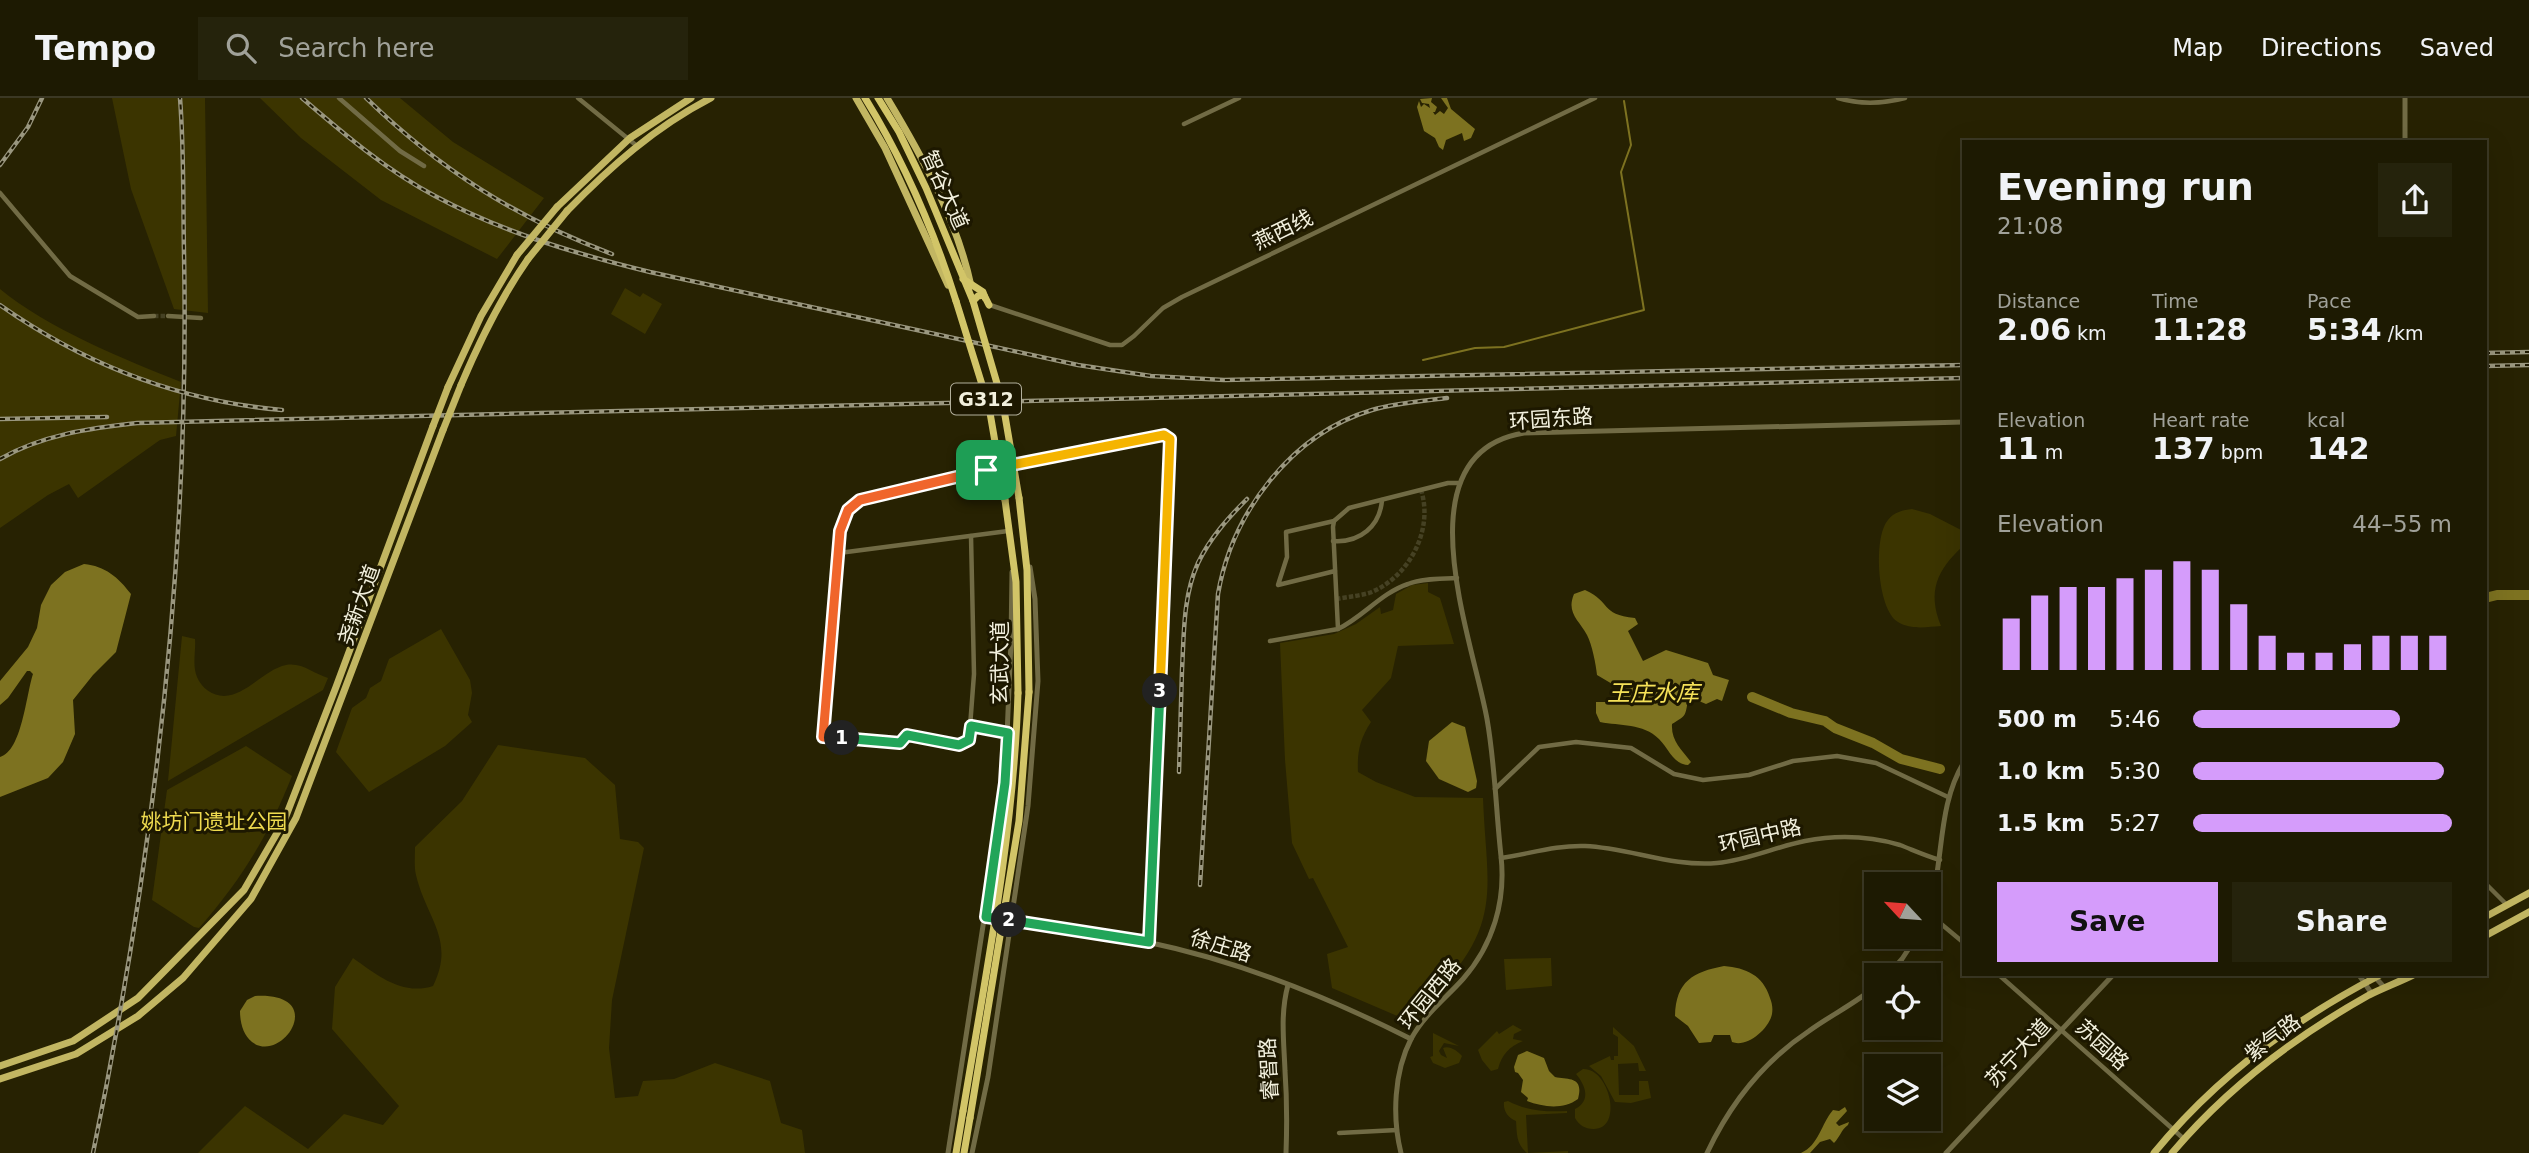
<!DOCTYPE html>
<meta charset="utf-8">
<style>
body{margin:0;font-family:"DejaVu Sans","Noto Sans SC",sans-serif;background:#25230c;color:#f1f3f6;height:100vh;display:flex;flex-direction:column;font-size:26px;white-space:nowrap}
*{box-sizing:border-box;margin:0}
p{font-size:23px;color:#a0a199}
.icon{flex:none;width:38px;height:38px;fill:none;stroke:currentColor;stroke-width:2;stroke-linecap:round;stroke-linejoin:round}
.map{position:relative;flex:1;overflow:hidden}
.side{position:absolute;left:1962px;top:42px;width:525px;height:836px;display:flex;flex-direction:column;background:#1d1a02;border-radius:0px;box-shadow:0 7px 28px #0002,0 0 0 2px #3b3824}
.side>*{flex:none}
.needle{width:46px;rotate:296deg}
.fabs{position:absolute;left:1864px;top:774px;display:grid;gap:14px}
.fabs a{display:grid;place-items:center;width:77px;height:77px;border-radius:0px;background:#1d1a02;box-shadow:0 7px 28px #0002,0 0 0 2px #3b3824;font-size:35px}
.pin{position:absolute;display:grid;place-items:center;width:60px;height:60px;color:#fff;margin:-30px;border-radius:14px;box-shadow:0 4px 10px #0006}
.km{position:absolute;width:35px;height:35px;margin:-18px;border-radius:50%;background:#222;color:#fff;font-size:19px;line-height:35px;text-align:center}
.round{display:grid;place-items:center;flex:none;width:74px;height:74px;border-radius:0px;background:#25230c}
.head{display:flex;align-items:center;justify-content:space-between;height:119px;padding:0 35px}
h1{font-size:38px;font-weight:800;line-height:52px}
.metrics{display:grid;grid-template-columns:repeat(3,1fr);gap:10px;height:119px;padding:7px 35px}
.metrics div{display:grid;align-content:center}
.metrics b{font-size:30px;font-weight:800}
.metrics small{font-size:19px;font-weight:400}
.metrics p{font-size:19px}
.chart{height:196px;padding:14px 35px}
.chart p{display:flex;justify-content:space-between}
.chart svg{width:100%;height:126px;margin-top:7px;stroke:#d59cfb;stroke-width:6}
.action{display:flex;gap:14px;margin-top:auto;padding:14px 35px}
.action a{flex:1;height:80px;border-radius:0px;background:#d59cfb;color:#111;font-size:28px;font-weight:800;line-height:80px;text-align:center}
.action a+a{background:#25230c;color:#f1f3f6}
ul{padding:0 35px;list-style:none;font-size:23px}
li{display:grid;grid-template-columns:112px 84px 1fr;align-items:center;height:52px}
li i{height:18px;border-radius:9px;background:#d59cfb}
header{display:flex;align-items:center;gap:42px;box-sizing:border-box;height:98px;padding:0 35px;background:#1d1a02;border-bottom:2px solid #3b3824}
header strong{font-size:33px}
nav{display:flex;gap:38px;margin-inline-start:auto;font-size:24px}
.search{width:490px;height:63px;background:#25230c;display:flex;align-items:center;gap:18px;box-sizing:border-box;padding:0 24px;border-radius:0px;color:#a0a199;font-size:26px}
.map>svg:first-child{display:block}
.green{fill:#3b3400}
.water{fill:#7d7220}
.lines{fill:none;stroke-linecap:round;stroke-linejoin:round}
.stream{stroke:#7d7220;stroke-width:2}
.river{stroke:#7d7220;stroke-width:10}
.minor-tunnel{stroke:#454123;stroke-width:4.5;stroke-dasharray:4.5 2;stroke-linecap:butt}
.minor{stroke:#716b45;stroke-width:4.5}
.tertiary{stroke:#716b45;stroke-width:5}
.primary{stroke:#c2b662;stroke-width:7}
.trunk{stroke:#d2c568;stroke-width:7}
.rail-casing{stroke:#9a977f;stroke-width:4.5}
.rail{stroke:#1d1800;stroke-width:2;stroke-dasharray:5;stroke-linecap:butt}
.primary-bridge{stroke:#c2b662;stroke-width:7}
.trunk-bridge{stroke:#d2c568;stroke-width:7}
.split-1-casing{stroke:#fff;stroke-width:14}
.split-2-casing{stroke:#fff;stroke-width:14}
.split-3-casing{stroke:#fff;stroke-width:14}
.split-4-casing{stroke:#fff;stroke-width:14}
.split-1{stroke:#f0652b;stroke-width:9}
.split-2{stroke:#22a559;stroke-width:9}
.split-3{stroke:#22a559;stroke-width:9}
.split-4{stroke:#f5b400;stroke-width:9}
.labels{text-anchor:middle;stroke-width:6;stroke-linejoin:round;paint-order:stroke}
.shield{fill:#1d1800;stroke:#b2af9b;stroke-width:2}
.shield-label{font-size:19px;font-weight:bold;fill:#f2f0dd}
.street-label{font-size:21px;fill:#f2f0dd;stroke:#1d1800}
.park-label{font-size:21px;fill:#eeda4f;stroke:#1d1800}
.water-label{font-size:23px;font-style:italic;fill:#f5e158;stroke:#1d1800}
</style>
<header>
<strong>Tempo</strong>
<div class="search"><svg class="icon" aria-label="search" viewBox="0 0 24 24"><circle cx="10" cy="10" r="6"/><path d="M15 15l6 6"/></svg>Search here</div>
<nav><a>Map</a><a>Directions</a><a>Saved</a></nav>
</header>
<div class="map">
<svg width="2529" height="1055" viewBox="0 0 2529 1055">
<rect width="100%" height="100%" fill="#272202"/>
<!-- green -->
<g class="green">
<path d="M112 0H205L208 215 174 211 131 91Z"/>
<path d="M260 0H400L453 44 544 100 497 161 381 102 301 40Z"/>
<path d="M625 190 640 199 643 195 662 206 645 236 611 216Z"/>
<path d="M0 191C47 230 123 261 181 284L176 338 160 342 78 400 69 386 48 397 0 430Z"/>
<path d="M1912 411 1930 416 1963 433V448C1937 472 1927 493 1941 528 1927 529 1911 532 1898 524 1877 511 1873 439 1888 422 1894 414 1903 412 1912 411Z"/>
<path d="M1428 485V494L1440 500 1454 546 1398 548 1391 580 1362 612 1371 624C1360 641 1357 653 1358 674L1376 684 1415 699 1483 700C1486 784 1504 824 1439 891 1428 903 1419 917 1402 920L1332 890 1327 856 1348 849 1313 780 1309 781 1292 745 1285 662 1280 545 1334 536 1356 526 1380 509 1381 516 1393 512 1396 496 1412 487Z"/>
<path d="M441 531 470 582 472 595 468 617 472 624 445 648 369 694 336 654 352 610 366 600 370 590 381 583 389 561Z"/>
<path d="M182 538 195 541C196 553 192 567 197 579 199 584 203 589 207 592 236 613 260 572 286 567 302 564 314 576 328 580L323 592 168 683Z"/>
<path d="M498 647 585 660 615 687 620 741 638 744 644 750 612 902 609 950 615 1000 638 998 643 983 674 981 715 965 770 983 781 1025 802 1032 805 1055H198L245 1008 308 1051 344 1016 383 1027 399 1008 332 931 335 889 353 860C377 877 402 898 433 888 456 842 426 820 416 777 414 769 415 758 415 749L462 703Z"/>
<path d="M246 648 292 678C268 738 242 781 199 830L194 829 152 802 167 692Z"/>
<path d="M1551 860 1552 888 1506 892 1504 861Z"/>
<path d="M1513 927 1522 932 1514 936 1513 941 1523 943C1509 949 1502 956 1498 971L1491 973 1482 962 1478 952 1497 933 1499 936Z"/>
<path d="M1613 929 1634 948 1646 973H1639L1638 965 1618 966 1619 997H1639V983H1648L1651 1000 1631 1005 1615 1004 1601 978 1589 968 1610 958 1611 962H1614V958H1618V939L1613 936Z"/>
<path d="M1433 935 1459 948 1444 945 1439 953 1441 957 1447 960 1443 950C1449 947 1458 953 1462 958L1459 965 1445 970 1433 965 1430 959 1433 958Z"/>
<path d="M1583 971C1610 970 1624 1032 1593 1031 1585 1031 1579 1027 1575 1020V1011C1591 1003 1586 988 1576 976Z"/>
<path d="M1508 1003C1527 1013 1545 1014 1567 1013V1015L1526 1017 1528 1055 1568 1053V1055H1527C1516 1046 1517 1036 1516 1023 1508 1020 1503 1013 1504 1004Z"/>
</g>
<!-- water -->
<g class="water">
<path d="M1432 0 1431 4 1437 9 1435 14H1433L1435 17 1440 13 1444 16 1448 10 1441 0H1447L1451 11 1475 31 1471 40 1464 43 1462 35 1446 42 1443 52 1439 49 1435 40 1424 33 1417 9 1419 3 1421 9 1424 6 1430 10 1429 6 1422 5 1420 1Z"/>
<path d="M84 466C105 468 118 479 131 496L116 554 93 577 73 602 75 636 63 664 48 680 0 699V659C22 653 26 597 33 576L30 573H27L8 600 0 607V583L28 549 37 530 41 507 51 487 65 474Z"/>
<path d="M1585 492C1612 504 1599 516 1635 520L1638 526 1628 533 1643 563 1666 552 1708 565 1713 577 1729 582 1722 603 1717 601 1706 606 1692 600 1688 602C1685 618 1687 617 1672 626 1671 643 1681 651 1691 664L1688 667C1673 666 1669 651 1659 641 1643 625 1620 628 1600 624L1596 615V604H1610L1618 598 1619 590 1597 577C1596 567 1592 546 1587 537 1579 522 1566 515 1574 496Z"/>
<path d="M1452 624 1465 629 1477 683 1476 690 1468 694 1439 681 1426 663 1429 643Z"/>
<path d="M1724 868C1746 870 1763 877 1770 900 1772 905 1773 910 1772 916 1769 931 1747 950 1732 944L1730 937H1714L1711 944 1699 945 1688 928 1675 918C1676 883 1693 874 1724 868Z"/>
<path d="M255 898C330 894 282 967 252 944 243 937 240 924 240 913L247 902Z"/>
<path d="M1527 953 1544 960 1549 973 1555 979C1569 982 1584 978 1578 1001 1563 1012 1543 1009 1527 1003L1528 1000 1521 994 1523 982 1518 975 1515 974 1514 969 1518 957Z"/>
<path d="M1845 1009 1847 1013 1836 1025 1839 1028 1849 1024 1848 1027C1841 1032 1840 1039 1834 1045L1830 1041 1820 1044 1810 1055H1801C1819 1047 1821 1026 1833 1012L1839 1013Z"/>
</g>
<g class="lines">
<!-- stream -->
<path class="stream" d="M1423 262 1475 250 1504 249 1644 212 1621 74 1631 47 1624 3"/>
<!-- river -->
<g class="river">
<path d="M2485 500 2497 497H2529"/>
<path d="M1752 599 1791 615 1825 623 1835 630 1873 645 1901 661 1940 671"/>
</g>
<!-- minor-tunnel -->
<g class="minor-tunnel">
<path d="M154 218H168"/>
<path d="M1336 501C1347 499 1358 498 1369 495 1409 480 1434 432 1421 392"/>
</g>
<!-- minor -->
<g class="minor">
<path d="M339 0 400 53 424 68"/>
<path d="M578 0 637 48"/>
<path d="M1838 0C1861 7 1882 6 1905 0"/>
<path d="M1184 26 1239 0"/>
<path d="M0 95 70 178 138 219 154 218"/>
<path d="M990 207 1110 247H1122L1134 238 1163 210 1182 199 1595 0"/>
<path d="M168 218 201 220"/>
<path d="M1334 423 1286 434 1287 459 1278 487 1335 473"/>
<path d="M971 438 974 576 969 642 959 647 907 637 900 645 823 639 840 433 845 418 854 406 874 397 1164 337 1170 341 1149 844"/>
<path d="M1333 443C1360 445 1380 428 1382 402"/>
<path d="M839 455 1008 433"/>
<path d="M1338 531C1363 519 1381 495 1408 486 1423 480 1441 481 1457 480"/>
<path d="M1270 543 1338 531 1333 429 1334 423 1349 410 1448 385H1458"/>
<path d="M971 628 1008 635"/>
<path d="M1495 691 1539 649 1576 644 1631 650 1674 676 1703 682 1749 677 1793 663 1837 658 1876 665 1948 699"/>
<path d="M1501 760C1529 756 1556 747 1585 748 1630 750 1671 769 1717 765 1748 762 1775 749 1805 743 1836 737 1869 738 1900 747 1913 752 1926 758 1940 762"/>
<path d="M2485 785 2507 807"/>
<path d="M1928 815 1964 845"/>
<path d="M1999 877 2184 1041"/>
<path d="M1339 1035 1397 1032"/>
</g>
<!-- tertiary -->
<g class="tertiary">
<path d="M2405 44V0"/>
<path d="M1928 814C1945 765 1936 710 1964 664"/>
<path d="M1011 823C1056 830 1102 834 1147 844 1239 863 1328 899 1411 941"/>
<path d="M1888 877 1902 861 1917 838"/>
<path d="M2359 877 2372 896"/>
<path d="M2373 877 2385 890"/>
<path d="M948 1055 1005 685 1011 543 1012 474"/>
<path d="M972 1055 988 979 1028 708 1038 583 1035 501 1030 469"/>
<path d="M1286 1055C1287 1028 1287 1001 1285 973 1284 944 1280 916 1288 887"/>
<path d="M1401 1055C1392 1019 1394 974 1411 941 1424 917 1445 901 1463 881 1493 847 1506 803 1501 758 1496 713 1495 666 1487 621 1473 542 1399 355 1524 335L1964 324"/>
<path d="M1707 1055C1730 1006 1764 963 1809 933 1831 917 1856 905 1876 888"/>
<path d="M1946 1055 2113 877"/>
</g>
<!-- primary -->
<g class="primary">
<path d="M856 0 885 50 948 187"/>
<path d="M887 0C922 58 957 122 971 188"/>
<path d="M557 109 630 40 691 0"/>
<path d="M567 113C610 69 655 29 711 0"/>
<path d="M461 287C480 242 500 201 528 161"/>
<path d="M448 289 481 218 517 157"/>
<path d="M2485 819 2529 795"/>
<path d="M2485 838 2529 814"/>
<path d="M0 968 73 943 138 900 244 792 284 723 336 589 433 328"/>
<path d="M0 981 76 956 138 918 183 880 251 801 296 720 443 332"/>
<path d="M2154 1055C2216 979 2293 922 2380 877"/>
<path d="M2172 1055C2226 991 2296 938 2369 897 2383 890 2399 884 2413 877"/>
</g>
<!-- trunk -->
<g class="trunk">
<path d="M865 0C905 65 933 130 956 203"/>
<path d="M878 0 899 34 926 90 973 203 978 198 984 197 989 207"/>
<path d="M963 181 983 194 985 200"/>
<path d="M1019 400 1027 472 1029 594"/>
<path d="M1005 402 1016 484 1018 595"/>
<path d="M956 1055 963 1013"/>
<path d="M964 1055 970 1020"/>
</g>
<defs>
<g id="rail">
<path d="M302 0C344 36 386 72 435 98 502 134 576 156 650 174L1078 267 1151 278 1224 282 1964 267"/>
<path d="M366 0C439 71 516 120 612 156"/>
<path d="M0 67 28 29 42 0"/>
<path d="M0 207C84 266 179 303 282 312"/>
<path d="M2485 255 2529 254"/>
<path d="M2485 268 2529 267"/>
<path d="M0 321 107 319"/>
<path d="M0 361C42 337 90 330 137 325L1964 280"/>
<path d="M1179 674C1180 640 1181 606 1182 572 1184 536 1183 498 1198 465 1210 440 1228 420 1247 401"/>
<path d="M1200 787 1218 496C1232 415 1291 336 1372 312 1396 305 1422 303 1447 300"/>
<path d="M93 1055C154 759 190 458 184 155 183 103 184 51 180 0"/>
</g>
</defs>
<!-- rail casing -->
<use href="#rail" class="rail-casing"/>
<!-- rail -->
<use href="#rail" class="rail"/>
<!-- primary-bridge -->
<g class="primary-bridge">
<path d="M517 157 557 109"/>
<path d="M528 161 567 113"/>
<path d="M433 328 448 289"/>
<path d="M443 332 461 287"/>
</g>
<!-- trunk-bridge -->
<g class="trunk-bridge">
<path d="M956 203 989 309 1005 402"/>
<path d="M973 203 1003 306 1019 400"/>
<path d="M963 1013C986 875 1014 734 1018 595"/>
<path d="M970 1020 1019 723 1029 594"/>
</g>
</g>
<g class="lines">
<defs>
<path id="split-1" d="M842 640 823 639 840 433 848 412 860 402 986 372"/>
<path id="split-2" d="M842 640 900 645 907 637 959 647 969 642 971 628 1008 635 1005 685 986 819 1009 822"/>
<path id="split-3" d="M1009 822 1149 844 1160 593"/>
<path id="split-4" d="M986 372 1164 337 1170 341 1160 593"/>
</defs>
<!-- split-1 casing -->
<use href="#split-1" class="split-1-casing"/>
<!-- split-2 casing -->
<use href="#split-2" class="split-2-casing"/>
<!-- split-3 casing -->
<use href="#split-3" class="split-3-casing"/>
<!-- split-4 casing -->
<use href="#split-4" class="split-4-casing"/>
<!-- split-1 -->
<use href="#split-1" class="split-1"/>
<!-- split-2 -->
<use href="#split-2" class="split-2"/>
<!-- split-3 -->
<use href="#split-3" class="split-3"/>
<!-- split-4 -->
<use href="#split-4" class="split-4"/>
</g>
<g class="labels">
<!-- shield labels -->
<rect class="shield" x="951" y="285.5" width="70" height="31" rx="5"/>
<g class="shield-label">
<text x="986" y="308">G312</text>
</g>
<!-- street labels -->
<g class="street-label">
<text transform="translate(945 92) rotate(66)" y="7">智谷大道</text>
<text transform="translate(1283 132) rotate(-26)" y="7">燕西线</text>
<text transform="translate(1551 321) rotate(-4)" y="7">环园东路</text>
<text transform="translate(359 507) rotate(-70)" y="7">尧新大道</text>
<text transform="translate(1000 565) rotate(-90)" y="7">玄武大道</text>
<text transform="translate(1760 738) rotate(-13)" y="7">环园中路</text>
<text transform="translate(1221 848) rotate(17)" y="7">徐庄路</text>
<text transform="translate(1430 896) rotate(-51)" y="7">环园西路</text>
<text transform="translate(2273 940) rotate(-37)" y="7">紫气路</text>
<text transform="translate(2102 947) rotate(42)" y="7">苏园路</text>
<text transform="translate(2018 955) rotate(-47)" y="7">苏宁大道</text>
<text transform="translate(1269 971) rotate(-93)" y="7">睿智路</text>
</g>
<!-- park labels -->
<g class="park-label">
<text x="214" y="731">姚坊门遗址公园</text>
</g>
<!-- water labels -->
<g class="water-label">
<text x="1653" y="603">王庄水库</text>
</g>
</g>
</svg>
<div class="fabs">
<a><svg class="needle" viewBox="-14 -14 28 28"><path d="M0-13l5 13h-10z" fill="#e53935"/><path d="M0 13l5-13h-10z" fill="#a0a199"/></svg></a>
<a><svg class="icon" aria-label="locate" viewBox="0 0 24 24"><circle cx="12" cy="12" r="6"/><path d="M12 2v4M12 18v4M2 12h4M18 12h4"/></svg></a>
<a><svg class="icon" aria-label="layers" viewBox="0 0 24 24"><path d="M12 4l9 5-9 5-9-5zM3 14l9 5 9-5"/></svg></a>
</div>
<div class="pin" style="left:986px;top:372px;background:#1e9e55"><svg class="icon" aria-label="arrive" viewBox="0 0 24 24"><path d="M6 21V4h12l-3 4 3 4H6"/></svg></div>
<b class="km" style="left:842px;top:640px">1</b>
<b class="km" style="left:1009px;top:822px">2</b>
<b class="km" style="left:1160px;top:593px">3</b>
<section class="side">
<div class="head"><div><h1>Evening run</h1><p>21:08</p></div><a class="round"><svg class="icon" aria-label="share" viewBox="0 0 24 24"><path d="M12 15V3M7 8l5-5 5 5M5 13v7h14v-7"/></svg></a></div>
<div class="metrics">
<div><p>Distance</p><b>2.06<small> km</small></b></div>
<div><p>Time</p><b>11:28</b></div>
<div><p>Pace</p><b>5:34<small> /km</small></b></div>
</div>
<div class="metrics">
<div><p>Elevation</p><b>11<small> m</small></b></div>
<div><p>Heart rate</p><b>137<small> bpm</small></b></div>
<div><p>kcal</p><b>142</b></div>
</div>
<div class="chart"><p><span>Elevation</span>44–55 m</p>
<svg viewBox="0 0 160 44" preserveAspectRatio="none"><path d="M5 44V26M15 44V18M25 44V15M35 44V15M45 44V12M55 44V9M65 44V6M75 44V9M85 44V21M95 44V32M105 44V38M115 44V38M125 44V35M135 44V32M145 44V32M155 44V32"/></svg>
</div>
<ul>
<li><b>500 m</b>5:46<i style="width:80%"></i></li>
<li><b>1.0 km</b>5:30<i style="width:97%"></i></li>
<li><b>1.5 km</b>5:27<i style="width:100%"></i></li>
</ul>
<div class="action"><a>Save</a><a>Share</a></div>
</section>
</div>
